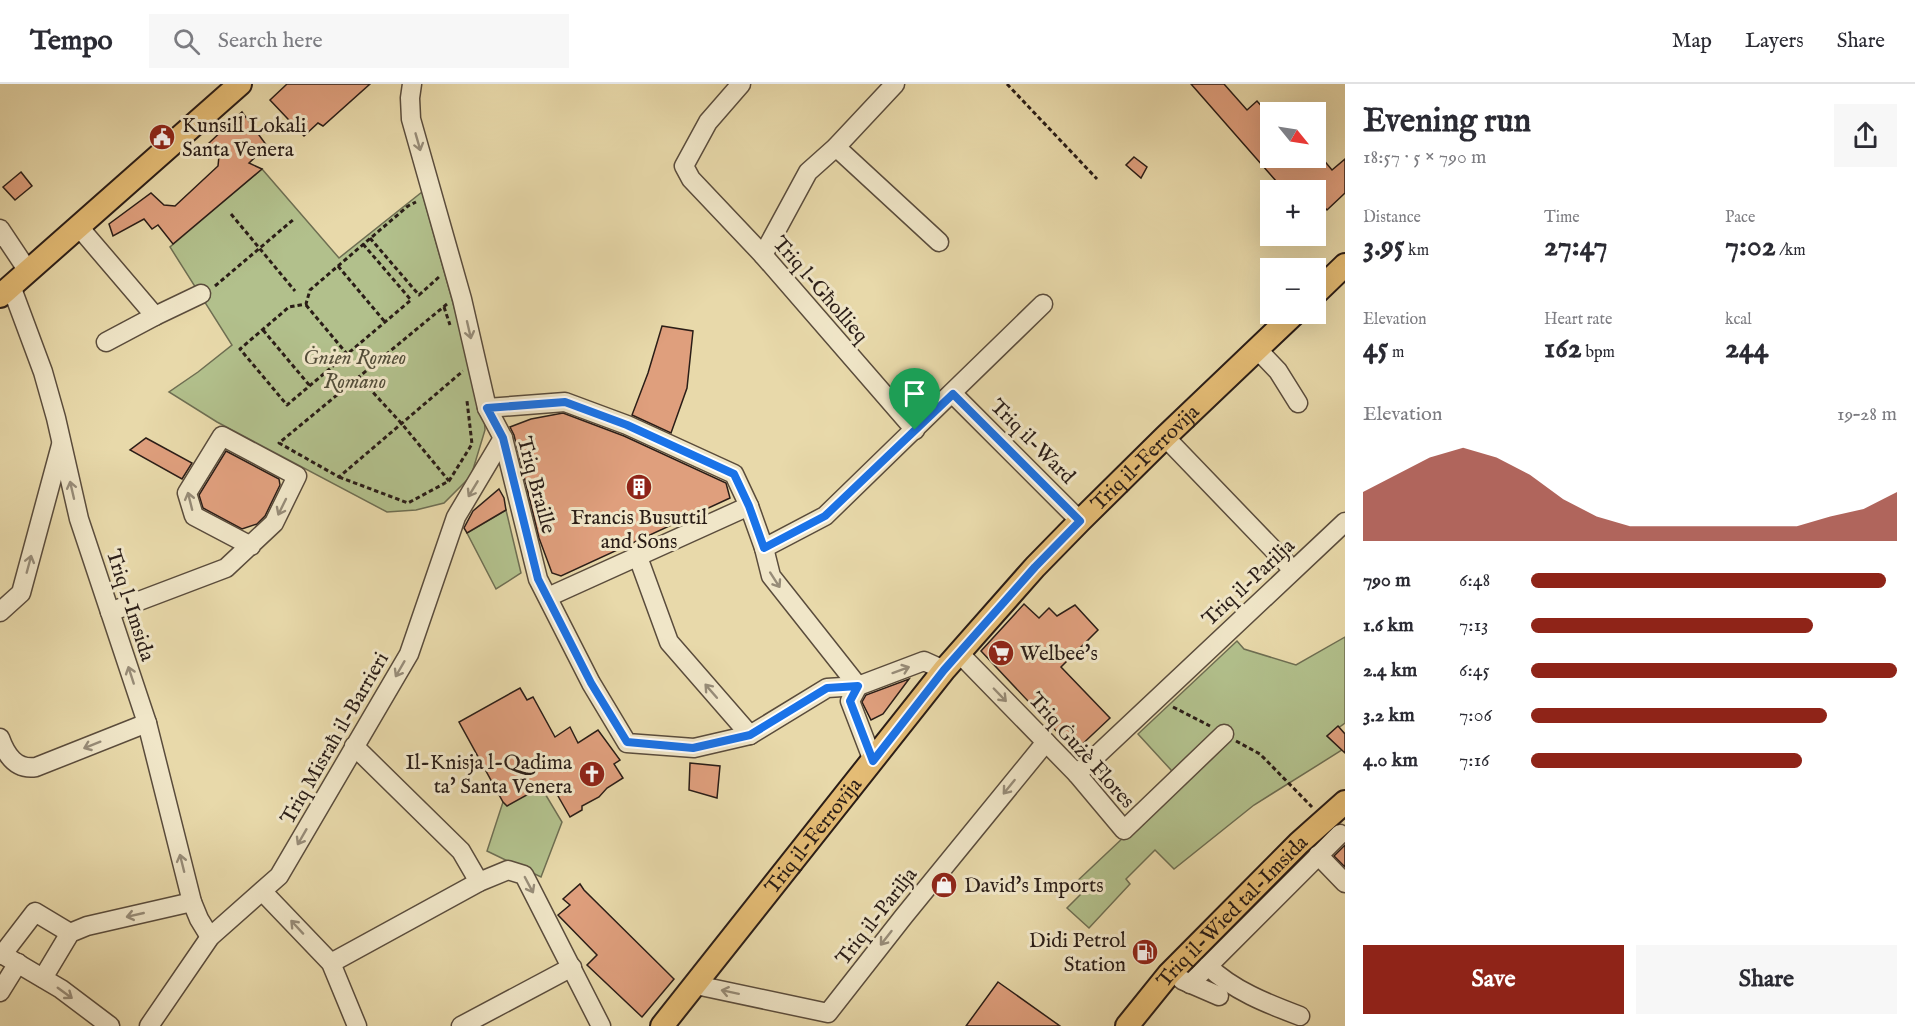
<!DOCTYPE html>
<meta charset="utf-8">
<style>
body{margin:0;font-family:"IM FELL English",serif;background:#f7f7f7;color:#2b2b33;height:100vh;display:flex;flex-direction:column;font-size:22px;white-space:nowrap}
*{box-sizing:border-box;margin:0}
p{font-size:20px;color:#7c7c81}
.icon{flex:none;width:33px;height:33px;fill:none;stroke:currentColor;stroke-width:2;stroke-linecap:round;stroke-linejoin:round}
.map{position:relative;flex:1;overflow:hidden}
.details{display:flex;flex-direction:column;background:#fff;width:570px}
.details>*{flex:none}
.needle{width:39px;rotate:120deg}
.tools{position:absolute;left:1260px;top:18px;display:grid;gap:12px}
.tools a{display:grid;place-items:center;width:66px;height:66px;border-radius:0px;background:#fff;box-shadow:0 6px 24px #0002;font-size:30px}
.pin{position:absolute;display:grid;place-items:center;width:51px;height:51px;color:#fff;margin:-62px -26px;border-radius:50% 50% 50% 0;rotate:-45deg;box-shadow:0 0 6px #0007}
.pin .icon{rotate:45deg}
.round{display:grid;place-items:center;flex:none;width:63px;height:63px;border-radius:0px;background:#f7f7f7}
.summary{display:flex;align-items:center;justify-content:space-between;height:102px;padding:0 18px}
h1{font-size:33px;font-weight:700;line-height:45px}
.stats{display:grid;grid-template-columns:repeat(3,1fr);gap:9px;height:102px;padding:6px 18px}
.stats div{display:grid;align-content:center}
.stats b{font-size:30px;font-weight:700}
.stats small{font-size:16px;font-weight:400}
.stats p{font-size:16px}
.chart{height:168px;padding:12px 18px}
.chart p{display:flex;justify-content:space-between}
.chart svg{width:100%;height:108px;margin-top:6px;fill:#8f2418;opacity:.7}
.button{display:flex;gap:12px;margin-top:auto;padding:12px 18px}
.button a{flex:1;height:69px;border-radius:0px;background:#8f2418;color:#fff;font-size:24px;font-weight:700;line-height:69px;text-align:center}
.button a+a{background:#f7f7f7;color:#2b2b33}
ul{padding:0 18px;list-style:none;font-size:20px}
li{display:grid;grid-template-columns:96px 72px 1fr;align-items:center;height:45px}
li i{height:15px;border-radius:8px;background:#8f2418}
header{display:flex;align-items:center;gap:36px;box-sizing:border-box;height:84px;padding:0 30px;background:#fff;border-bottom:2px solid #e1e1e2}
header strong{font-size:28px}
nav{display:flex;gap:33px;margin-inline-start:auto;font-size:21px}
.search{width:420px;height:54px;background:#f7f7f7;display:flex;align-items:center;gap:15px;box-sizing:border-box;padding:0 21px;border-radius:0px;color:#7c7c81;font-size:22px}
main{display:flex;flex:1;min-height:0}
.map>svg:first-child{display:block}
.green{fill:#b2c08c;stroke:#6e6e52;stroke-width:1.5}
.building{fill:#df9f7d;stroke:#2a1d17;stroke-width:1.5}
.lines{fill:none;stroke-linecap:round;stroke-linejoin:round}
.minor-casing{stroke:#5a4c3c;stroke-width:21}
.major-casing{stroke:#2a1d17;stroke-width:26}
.path{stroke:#2a1d17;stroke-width:3;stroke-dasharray:4.5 3;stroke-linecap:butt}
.minor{stroke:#f0e6c8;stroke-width:18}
.major{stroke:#e4bc75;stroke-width:22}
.oneway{stroke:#978c78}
.route-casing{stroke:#fff;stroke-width:12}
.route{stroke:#1a73e8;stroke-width:8}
.labels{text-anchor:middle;stroke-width:6;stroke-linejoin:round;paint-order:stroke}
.poi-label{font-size:21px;fill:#2a1d17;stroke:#f0e6c8;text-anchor:start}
.street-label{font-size:21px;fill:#2a1d17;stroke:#f0e6c8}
.park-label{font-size:21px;font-style:italic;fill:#534e3a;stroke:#f0e6c8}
</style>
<header>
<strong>Tempo</strong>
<div class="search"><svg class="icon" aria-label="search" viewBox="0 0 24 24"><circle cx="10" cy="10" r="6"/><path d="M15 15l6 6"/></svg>Search here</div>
<nav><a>Map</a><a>Layers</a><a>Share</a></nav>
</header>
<main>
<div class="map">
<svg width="1345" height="942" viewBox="0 0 1345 942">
<rect width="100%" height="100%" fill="#e8d9aa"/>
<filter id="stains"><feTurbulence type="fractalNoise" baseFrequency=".00333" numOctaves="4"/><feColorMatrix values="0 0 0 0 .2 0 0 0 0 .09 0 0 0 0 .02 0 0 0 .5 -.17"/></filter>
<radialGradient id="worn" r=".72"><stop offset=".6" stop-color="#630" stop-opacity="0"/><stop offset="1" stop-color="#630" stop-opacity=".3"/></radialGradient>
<!-- green -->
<g class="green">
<path d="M262 85 339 174 422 108 484 330 485 346 471 392 444 419 416 426 387 428 217 338 169 308 198 288 232 261 170 163Z"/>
<path d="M506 426 521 489 496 505 467 449Z"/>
<path d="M1345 553V639L1327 652 1342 666 1254 721 1174 785 1155 766 1126 795 1130 800 1089 844 1067 824 1081 810 1073 801 1177 703 1171 686 1138 650 1237 557 1244 565 1296 581Z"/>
<path d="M541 703 562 738 541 793 487 767 503 718Z"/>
</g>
<!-- building -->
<g class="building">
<path d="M287 0H370L323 42 318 39 304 52 270 16Z"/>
<path d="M1191 0H1224L1247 26 1257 17 1270 32V74H1292L1298 80 1305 74H1322L1332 86 1345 75V109L1327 126 1316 114V106H1284Z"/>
<path d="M242 28 267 62 249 79 262 85 173 160 158 141 152 145 144 135 113 152 109 140 151 109 164 121 175 122 218 82 219 72 209 59Z"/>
<path d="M1134 73 1147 83 1141 94 1126 81Z"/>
<path d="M21 88 32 102 15 116 3 103Z"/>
<path d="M662 242 693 247 687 304 671 349 632 331 648 289Z"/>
<path d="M563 329 624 352 726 399 730 414 561 492 552 489 539 454 514 351 510 343 531 335Z"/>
<path d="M146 354 192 379 182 395 130 366Z"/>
<path d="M226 367 279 395 280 401 265 432 257 440 242 445 203 424 199 411Z"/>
<path d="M499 405 504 414 506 426 467 449 464 444 473 427Z"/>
<path d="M1024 520 1039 534 1049 524 1057 532 1075 521 1098 546 1061 583 1110 634 1075 667 981 567Z"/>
<path d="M909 595 883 630 871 636 862 618 866 611Z"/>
<path d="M520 604 527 616 533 613 555 653 570 643 578 659 598 646 620 676 614 680 623 694 607 704 599 713 582 722V726L570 733 550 698 507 722 503 718 459 638Z"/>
<path d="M1338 642 1345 650V669L1327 652Z"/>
<path d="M690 679 720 682 717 714 689 706Z"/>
<path d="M1345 761V783L1334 772Z"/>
<path d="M580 800 584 806 674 895 642 933 587 881 597 871 558 831 570 821 563 815Z"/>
<path d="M998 898 1060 942H966Z"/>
</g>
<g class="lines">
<defs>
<g id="minor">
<path d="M412 0 410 14 411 35 462 215 487 324 503 354 538 495 591 599 627 659 694 664 750 651 827 604 858 602 924 577 944 586"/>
<path d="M741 0 708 38 684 82 691 95 763 171 915 346"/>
<path d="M836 63 939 158"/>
<path d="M79 143 155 232 106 258"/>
<path d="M0 145 28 187"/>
<path d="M763 171 808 88 836 63 895 0"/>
<path d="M11 202 43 288 56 334 79 435 147 639 192 818 199 835 210 853"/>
<path d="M155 232 201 210"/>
<path d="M1257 265 1278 287 1298 319"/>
<path d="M953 310 1080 437"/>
<path d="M487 324 565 318 627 341 734 390 749 422 764 464 771 492 858 602"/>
<path d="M1165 353 1293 486"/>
<path d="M764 464 825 432 1043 220"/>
<path d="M638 473 669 558 750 651"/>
<path d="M548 513 749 422"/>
<path d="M0 528 21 509 61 361"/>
<path d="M110 528 226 484 274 439 297 392 222 352 187 409 194 432 251 462"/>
<path d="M959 569 1077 690 1124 746 1224 650"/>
<path d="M858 602 850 617 873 677"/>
<path d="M0 654C6 671 16 686 36 683L147 639"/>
<path d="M354 662 461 767 479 798"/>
<path d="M1077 690 1345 438"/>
<path d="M1318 771 1345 799"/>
<path d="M263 808 331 879 357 942"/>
<path d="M0 869 61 905 110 942"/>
<path d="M2 871 35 828 70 849"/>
<path d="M331 879 479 798 508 786 524 791 601 942"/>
<path d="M1208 882C1232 906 1268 920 1300 932"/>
<path d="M43 894 70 849 87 842 192 818"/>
<path d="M1182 896 1219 912"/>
<path d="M1190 900 1340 750"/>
<path d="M696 901 828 929 904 832 1046 658"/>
<path d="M0 908 18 879"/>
<path d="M149 942 210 853 279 792 409 570 456 433 503 354"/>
<path d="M461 942 572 883"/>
</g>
<g id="major">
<path d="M1316 209 1345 181"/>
<path d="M0 212 240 0"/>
<path id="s1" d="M662 942 944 586 1035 483 1080 437 1165 353 1294 230"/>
<path id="s2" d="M1127 942 1169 890 1299 759 1345 718"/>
</g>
</defs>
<!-- minor casing -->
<use href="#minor" class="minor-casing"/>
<!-- major casing -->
<use href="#major" class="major-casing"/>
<!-- path -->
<g class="path">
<path d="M1007 0 1097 95"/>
<path d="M231 130 295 207"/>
<path d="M370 154 419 211 440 192"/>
<path d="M363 160 411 216 287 321 240 265 289 223 306 220 310 206 408 122 416 118"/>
<path d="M338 182 385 238"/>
<path d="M215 202 294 135"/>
<path d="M447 220 279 359 339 393 463 287"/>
<path d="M306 221 347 270"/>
<path d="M444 223 450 241"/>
<path d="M263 246 310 302"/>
<path d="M358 292 402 340 449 397"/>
<path d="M339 393 408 419 449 397 472 360 467 317"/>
<path d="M1173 623 1210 642"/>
<path d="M1236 657 1260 670 1312 723"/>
</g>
<!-- minor -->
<use href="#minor" class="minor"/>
<!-- major -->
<use href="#major" class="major"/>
</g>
<!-- one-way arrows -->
<defs><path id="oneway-shaft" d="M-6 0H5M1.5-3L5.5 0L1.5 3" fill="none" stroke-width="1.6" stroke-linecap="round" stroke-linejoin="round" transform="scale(1.5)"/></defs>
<g class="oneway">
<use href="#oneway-shaft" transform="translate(418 58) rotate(74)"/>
<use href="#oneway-shaft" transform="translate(469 246) rotate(77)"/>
<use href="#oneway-shaft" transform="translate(473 405) rotate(121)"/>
<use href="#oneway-shaft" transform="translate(72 406) rotate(-103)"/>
<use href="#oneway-shaft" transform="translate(190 417) rotate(-104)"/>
<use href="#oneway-shaft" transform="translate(282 423) rotate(116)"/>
<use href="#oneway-shaft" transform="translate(29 480) rotate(-75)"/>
<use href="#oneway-shaft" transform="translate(775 496) rotate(57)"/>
<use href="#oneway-shaft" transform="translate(400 585) rotate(120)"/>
<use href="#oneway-shaft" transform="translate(901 586) rotate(-20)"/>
<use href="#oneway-shaft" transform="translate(131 591) rotate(-108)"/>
<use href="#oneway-shaft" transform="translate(711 607) rotate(-131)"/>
<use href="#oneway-shaft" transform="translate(1000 611) rotate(46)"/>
<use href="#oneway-shaft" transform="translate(92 661) rotate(158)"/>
<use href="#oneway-shaft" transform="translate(1009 703) rotate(129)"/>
<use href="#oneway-shaft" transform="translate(302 753) rotate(120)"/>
<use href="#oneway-shaft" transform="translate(182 779) rotate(-104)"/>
<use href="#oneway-shaft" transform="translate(529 801) rotate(62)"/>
<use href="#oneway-shaft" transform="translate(135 831) rotate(167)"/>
<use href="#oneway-shaft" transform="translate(297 843) rotate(-133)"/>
<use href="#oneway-shaft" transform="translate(886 854) rotate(128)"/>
<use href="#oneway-shaft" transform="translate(730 908) rotate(-168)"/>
<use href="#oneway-shaft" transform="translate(65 909) rotate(36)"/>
</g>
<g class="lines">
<defs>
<path id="route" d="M953 310 1080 437 1035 483 944 586 873 677 850 617 858 602 827 604 750 651 693 664 627 658 591 599 538 495 503 354 487 324 565 318 627 341 734 390 749 422 764 464 825 432Z"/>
</defs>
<!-- route casing -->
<use href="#route" class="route-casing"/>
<!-- route -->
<use href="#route" class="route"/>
</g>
<!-- icons -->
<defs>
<symbol id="civic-disc" viewBox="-11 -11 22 22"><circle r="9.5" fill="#8f2418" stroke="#f0e6c8"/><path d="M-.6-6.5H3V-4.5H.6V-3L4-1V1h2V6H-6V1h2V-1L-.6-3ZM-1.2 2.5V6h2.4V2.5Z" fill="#fff"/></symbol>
<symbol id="building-disc" viewBox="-11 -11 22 22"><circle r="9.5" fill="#8f2418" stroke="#f0e6c8"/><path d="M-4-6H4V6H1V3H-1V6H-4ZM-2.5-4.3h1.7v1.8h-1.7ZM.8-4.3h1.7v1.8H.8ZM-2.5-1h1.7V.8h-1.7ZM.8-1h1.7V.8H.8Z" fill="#fff"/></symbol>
<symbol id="supermarket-disc" viewBox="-11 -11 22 22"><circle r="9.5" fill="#8f2418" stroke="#f0e6c8"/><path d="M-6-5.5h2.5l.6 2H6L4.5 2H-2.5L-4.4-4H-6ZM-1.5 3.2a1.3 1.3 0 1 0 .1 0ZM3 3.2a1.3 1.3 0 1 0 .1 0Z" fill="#fff"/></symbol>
<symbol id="church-disc" viewBox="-11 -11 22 22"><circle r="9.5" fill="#8f2418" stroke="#f0e6c8"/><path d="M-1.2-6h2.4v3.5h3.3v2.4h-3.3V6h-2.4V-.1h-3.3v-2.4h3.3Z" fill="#fff"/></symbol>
<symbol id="shop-disc" viewBox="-11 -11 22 22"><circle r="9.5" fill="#8f2418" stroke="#f0e6c8"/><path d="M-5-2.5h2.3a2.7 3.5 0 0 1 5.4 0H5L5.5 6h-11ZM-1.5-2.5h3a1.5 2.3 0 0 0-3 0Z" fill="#fff"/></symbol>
<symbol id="fuel-disc" viewBox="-11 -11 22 22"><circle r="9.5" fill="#8f2418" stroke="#f0e6c8"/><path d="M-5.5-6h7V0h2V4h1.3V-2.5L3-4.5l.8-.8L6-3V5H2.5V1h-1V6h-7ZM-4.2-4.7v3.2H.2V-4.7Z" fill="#fff"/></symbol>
</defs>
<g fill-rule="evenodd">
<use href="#civic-disc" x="147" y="38" width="30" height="30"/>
<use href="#building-disc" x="624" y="388" width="30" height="30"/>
<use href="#supermarket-disc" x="986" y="554" width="30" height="30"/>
<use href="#church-disc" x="577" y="675" width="30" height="30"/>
<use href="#shop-disc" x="929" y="786" width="30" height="30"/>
<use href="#fuel-disc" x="1130" y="853" width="30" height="30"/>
</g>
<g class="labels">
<!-- poi labels -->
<g class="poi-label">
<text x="182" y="48">Kunsill Lokali<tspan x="182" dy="24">Santa Venera</tspan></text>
<text x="639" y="440" text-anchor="middle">Francis Busuttil<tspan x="639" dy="24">and Sons</tspan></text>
<text x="1020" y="576">Welbee's</text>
<text x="572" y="685" text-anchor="end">Il-Knisja l-Qadima<tspan x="572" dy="24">ta' Santa Venera</tspan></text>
<text x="964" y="808">David's Imports</text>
<text x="1126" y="863" text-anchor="end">Didi Petrol<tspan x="1126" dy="24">Station</tspan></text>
</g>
<!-- street labels -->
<g class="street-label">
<text transform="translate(821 205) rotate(49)" y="7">Triq l-Għollieq</text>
<text transform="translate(1033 357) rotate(45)" y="7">Triq il-Ward</text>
<text dy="7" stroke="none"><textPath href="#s1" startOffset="747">Triq il-Ferrovija</textPath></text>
<text transform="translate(537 401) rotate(75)" y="7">Triq Braille</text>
<text transform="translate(1248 498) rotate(-43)" y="7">Triq il-Parilja</text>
<text transform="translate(131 521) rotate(72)" y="7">Triq l-Imsida</text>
<text transform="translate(334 654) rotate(-60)" y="7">Triq Misraħ il-Barrieri</text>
<text transform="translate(1082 666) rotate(48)" y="7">Triq Ġużè Flores</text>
<text dy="7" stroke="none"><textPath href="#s1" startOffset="243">Triq il-Ferrovija</textPath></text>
<text dy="7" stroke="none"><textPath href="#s2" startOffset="156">Triq il-Wied tal-Imsida</textPath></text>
<text transform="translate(876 832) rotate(-52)" y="7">Triq il-Parilja</text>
</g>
<!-- park labels -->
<g class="park-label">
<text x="355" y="280">Ġnien Romeo<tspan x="355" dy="24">Romano</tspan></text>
</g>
</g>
<rect width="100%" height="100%" filter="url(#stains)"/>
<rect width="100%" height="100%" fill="url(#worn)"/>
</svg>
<div class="tools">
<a><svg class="needle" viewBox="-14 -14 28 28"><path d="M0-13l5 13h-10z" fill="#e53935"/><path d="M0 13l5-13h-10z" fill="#7c7c81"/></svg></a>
<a>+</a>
<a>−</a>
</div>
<div class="pin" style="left:915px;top:346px;background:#1e9e55"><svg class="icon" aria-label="arrive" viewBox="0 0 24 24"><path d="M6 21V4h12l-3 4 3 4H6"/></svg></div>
</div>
<section class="details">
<div class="summary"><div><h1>Evening run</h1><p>18:57 · 5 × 790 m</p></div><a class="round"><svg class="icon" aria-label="share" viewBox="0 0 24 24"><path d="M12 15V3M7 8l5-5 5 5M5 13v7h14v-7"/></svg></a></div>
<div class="stats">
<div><p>Distance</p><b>3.95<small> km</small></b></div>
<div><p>Time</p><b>27:47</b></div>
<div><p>Pace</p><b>7:02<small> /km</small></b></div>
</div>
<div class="stats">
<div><p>Elevation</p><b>45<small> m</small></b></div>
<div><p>Heart rate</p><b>162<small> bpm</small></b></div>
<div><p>kcal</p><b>244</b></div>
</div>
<div class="chart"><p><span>Elevation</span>19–28 m</p>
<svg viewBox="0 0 160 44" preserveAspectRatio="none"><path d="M0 44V24L10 17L20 10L30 6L40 10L50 17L60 27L70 34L80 38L90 38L100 38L110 38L120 38L130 38L140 34L150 31L160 24V44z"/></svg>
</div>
<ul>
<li><b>790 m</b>6:48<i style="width:97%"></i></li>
<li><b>1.6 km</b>7:13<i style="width:77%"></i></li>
<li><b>2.4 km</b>6:45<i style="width:100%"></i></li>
<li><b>3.2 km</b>7:06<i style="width:81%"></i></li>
<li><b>4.0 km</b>7:16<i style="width:74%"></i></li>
</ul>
<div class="button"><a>Save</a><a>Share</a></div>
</section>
</main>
